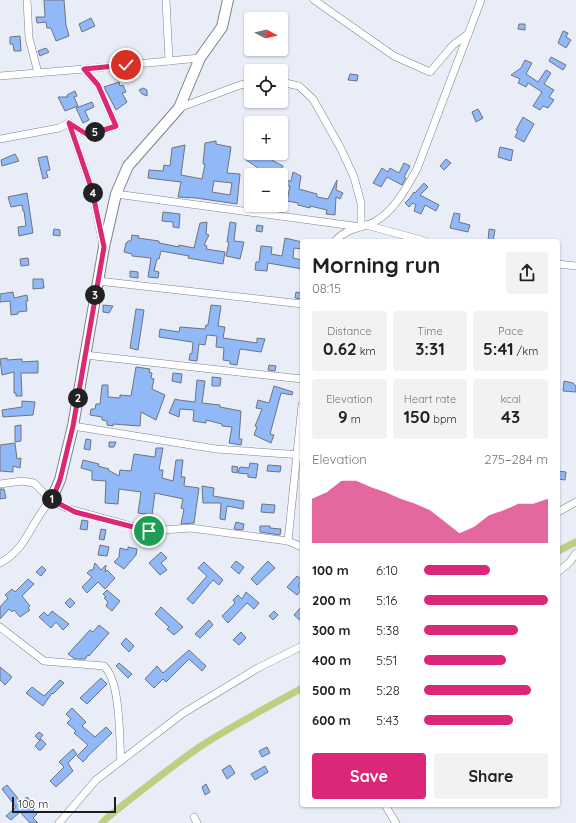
<!DOCTYPE html>
<meta charset="utf-8">
<style>
body{margin:0;font-family:Quicksand,sans-serif;background:#f2f2f2;color:#202124;height:100vh;display:flex;flex-direction:column;font-size:15px;white-space:nowrap}
*{box-sizing:border-box;margin:0}
p{font-size:13px;color:#757577}
.icon{flex:none;width:22px;height:22px;fill:none;stroke:currentColor;stroke-width:2;stroke-linecap:round;stroke-linejoin:round}
.map{position:relative;flex:1;overflow:hidden}
.details{position:absolute;left:300px;top:239px;width:260px;height:568px;display:flex;flex-direction:column;background:#fff;border-radius:4px;box-shadow:0 1px 3px #0004}
.details>*{flex:none}
.needle{width:26px;rotate:97deg}
.tools{position:absolute;left:244px;top:12px;display:grid;gap:8px}
.tools a{display:grid;place-items:center;width:44px;height:44px;border-radius:4px;background:#fff;box-shadow:0 1px 3px #0004;font-size:20px}
.scale{position:absolute;left:12px;bottom:10px;width:104px;box-sizing:border-box;padding-left:4px;border:2px solid #1b1d21;border-top:0;font-size:11px;line-height:14px;white-space:nowrap;color:#1b1d21;-webkit-text-stroke:3px #fff;paint-order:stroke}
.pin{position:absolute;display:grid;place-items:center;width:34px;height:34px;color:#fff;margin:-17px;border:2px solid #fff;border-radius:50%;box-shadow:0 1px 4px #0007}
.km{position:absolute;width:20px;height:20px;margin:-10px;border-radius:50%;background:#222;color:#fff;font-size:11px;line-height:20px;text-align:center}
.round{display:grid;place-items:center;flex:none;width:42px;height:42px;border-radius:4px;background:#f2f2f2}
.headline{display:flex;align-items:center;justify-content:space-between;height:68px;padding:0 12px}
h1{font-size:22px;font-weight:700;line-height:30px}
.figures{display:grid;grid-template-columns:repeat(3,1fr);gap:6px;height:68px;padding:4px 12px}
.figures div{display:grid;align-content:center;border-radius:4px;background:#f2f2f2;text-align:center}
.figures b{font-size:17px;font-weight:700}
.figures small{font-size:11px;font-weight:400}
.figures p{font-size:11px}
.chart{height:112px;padding:8px 12px}
.chart p{display:flex;justify-content:space-between}
.chart svg{width:100%;height:72px;margin-top:4px;fill:#db2777;opacity:.7}
.action{display:flex;gap:8px;margin-top:auto;padding:8px 12px}
.action a{flex:1;height:46px;border-radius:4px;background:#db2777;color:#fff;font-size:16px;font-weight:700;line-height:46px;text-align:center}
.action a+a{background:#f2f2f2;color:#202124}
ul{padding:0 12px;list-style:none;font-size:13px}
li{display:grid;grid-template-columns:64px 48px 1fr;align-items:center;height:30px}
li i{height:10px;border-radius:5px;background:#db2777}
.map>svg:first-child{display:block}
.lines{fill:none;stroke-linecap:round;stroke-linejoin:round}
.canal{stroke:#c1ce82;stroke-width:7}
.building{fill:#91b8f7;stroke:#6e747c;fill-rule:evenodd}
.minor-casing{stroke:#7e838b;stroke-width:8}
.secondary-casing{stroke:#7e838b;stroke-width:12}
.minor{stroke:#fff;stroke-width:7}
.secondary{stroke:#fff;stroke-width:10}
.route-casing{stroke:#fff;stroke-width:8}
.route{stroke:#db2777;stroke-width:5}
</style>
<div class="map">
<svg width="576" height="823" viewBox="0 0 576 823">
<rect width="100%" height="100%" fill="#e8edf7"/>
<g class="lines">
<!-- canal -->
<g class="canal">
<path d="M558 551 576 542"/>
<path d="M102 823 108 817C138 793 169 768 201 746 233 725 268 707 302 688"/>
</g>
</g>
<!-- building -->
<g class="building">
<path d="M44 0H64L66 25 69 36 56 41 51 28H47L46 22 37 23 36 17H45Z"/>
<path d="M91 18 95 26 82 32 79 24Z"/>
<path d="M519 24H525V30L518 29Z"/>
<path d="M563 31 568 33 566 37 571 40 566 48 558 43Z"/>
<path d="M20 36 21 51H14L13 44H10V37Z"/>
<path d="M46 48 49 52 40 56 38 51Z"/>
<path d="M551 57 566 65 563 70 549 61Z"/>
<path d="M525 60 532 63 526 74 538 82 546 70 551 73 544 84 554 90 549 97 554 100 548 108 543 106 540 110 533 106 542 92 528 83 526 87 518 83 520 79 511 75 521 68Z"/>
<path d="M350 74 358 75 357 81 348 80Z"/>
<path d="M119 82 120 86 123 85 126 92 122 93 127 102 116 110 104 87Z"/>
<path d="M143 88 147 90V96L142 94 139 90Z"/>
<path d="M75 91 77 96 74 97 78 106 65 111 58 97H68L67 95Z"/>
<path d="M92 102 94 107 85 111 89 120 83 123 76 108Z"/>
<path d="M478 109 483 118 476 122 472 112Z"/>
<path d="M523 117 534 124 524 142 515 137 518 131 516 130Z"/>
<path d="M216 141V144L231 147 227 173 240 174 237 204 196 198 178 197 181 182 148 178 149 170 163 171 164 165 170 166 172 148 185 145 181 175 202 179 205 164H203L205 143ZM214 181 232 183 230 195 212 192Z"/>
<path d="M500 147 513 150 511 161 498 157Z"/>
<path d="M15 154 19 161 2 166 1 160Z"/>
<path d="M248 154 257 160 259 155 267 159 268 158 283 166 279 175H268L245 159Z"/>
<path d="M47 156 50 170 46 171 48 177 43 179 38 158Z"/>
<path d="M446 159 451 163 444 170 440 166Z"/>
<path d="M404 163 410 166 404 177 406 178 402 185 387 177 381 187 373 183 382 168 388 172 390 168 399 173Z"/>
<path d="M293 172 301 176 299 189 317 194V197L328 199 337 180 336 190 343 193 340 199 336 197 335 215 326 214 327 210 310 206V208L298 205V203L287 201 290 186 281 185V180L291 181Z"/>
<path d="M424 183 428 187 420 195 439 205 436 211 425 205 421 214 414 211 416 205 413 203 409 207 405 203 410 198 414 192 415 193Z"/>
<path d="M27 193 33 233 19 236 18 227 26 226 24 211H23L22 205 11 207 8 197Z"/>
<path d="M163 212 180 214 179 228 173 227V222L162 221Z"/>
<path d="M454 213 460 214 459 222 470 225 468 232 450 228Z"/>
<path d="M207 222 206 234 209 235 204 245 207 246 206 249 225 252 223 264 188 258 189 256 161 251 159 259H157L154 271 159 272 158 278 148 277 151 258 132 256V254L124 252 126 243H127L128 241H131L132 235 139 236 138 238 159 241V243L179 247V245L194 248 200 223Z"/>
<path d="M230 222 236 223 234 241 244 242 240 259 226 256 229 242H227Z"/>
<path d="M257 225 263 226 262 232 256 231Z"/>
<path d="M54 229 60 230V236L53 235Z"/>
<path d="M489 229 495 230 493 241H488Z"/>
<path d="M285 238 302 242V249L294 248 293 258 302 260V269L268 263 267 271 255 270 256 262H259L261 246 272 247 271 254 282 256Z"/>
<path d="M28 258 29 265 21 266 20 259Z"/>
<path d="M130 271 138 272V278L130 277Z"/>
<path d="M33 279H43L44 288 33 289Z"/>
<path d="M13 292 14 298 27 295 28 301H26L27 311 18 312V314L11 315 10 301 0 302V294Z"/>
<path d="M296 292 302 293V299L295 298Z"/>
<path d="M103 305 113 306 109 313 103 312Z"/>
<path d="M211 305 221 306 218 326 225 327 223 338 257 343V338L265 339 261 352 240 349 237 365 230 364V361L223 360 224 348 216 347 217 336 207 335 205 345 199 344 197 361 189 360 190 354 192 353 193 343 192 342 159 337 160 329 179 332 180 327 205 329 206 325H208Z"/>
<path d="M136 309 144 310 138 350 130 348Z"/>
<path d="M7 358V360L22 359V362L38 361V373H21L22 396H16V393H14V372L2 375 0 359Z"/>
<path d="M269 365 276 366 275 371 268 370Z"/>
<path d="M136 367 150 369 149 372 152 373 151 378 154 379 152 389 165 395 156 420 141 412 140 426 113 424V426L107 425V421L102 420V417L90 415 91 409H95L96 404H100L102 385H108V397L120 398V395L131 396Z"/>
<path d="M173 373 182 374 181 383 172 381Z"/>
<path d="M212 377 221 378 220 386H212Z"/>
<path d="M197 380 205 381 202 403 220 405V407L241 411 239 439H242L241 445 229 443 232 427 222 426V424L206 420V423L193 421 194 410 180 409 179 417 169 413 175 399 179 400 195 402Z"/>
<path d="M564 381 573 383 576 386V392L563 391Z"/>
<path d="M274 386 293 392 292 395 281 393 270 434 274 435 271 443 254 435 257 427 255 426 262 409 256 408 258 400 269 403Z"/>
<path d="M22 401 35 402 33 415 3 417 2 410 22 407Z"/>
<path d="M21 425V441L15 442V426Z"/>
<path d="M86 439 91 440 90 450 84 449Z"/>
<path d="M109 442H116L114 447H109Z"/>
<path d="M15 443 17 459 21 458 20 468 13 466V472L0 471V445Z"/>
<path d="M156 448H163L159 470H163L162 478 173 481 176 460H183L181 477H185L184 486 199 488 194 523 181 524 184 509 181 508 183 499 179 498 155 493 152 515 138 513 141 492 119 489 118 504 105 503 106 481 92 480V471L81 468 83 460 99 464 98 466 109 469 108 470 119 476 120 470 131 471 134 454 155 457Z"/>
<path d="M250 463 258 464 256 478 248 477V474L238 473 240 467 249 468Z"/>
<path d="M268 465 281 466 280 472 267 471Z"/>
<path d="M232 466 238 467 237 473 232 472Z"/>
<path d="M558 471 566 472 565 480 558 479Z"/>
<path d="M202 486 214 488 213 496 244 501 243 509 227 506 225 520 220 519 221 503H203Z"/>
<path d="M0 489H4L6 498 0 499Z"/>
<path d="M262 504 275 505 274 513 261 512Z"/>
<path d="M82 520 88 521 87 530 80 529Z"/>
<path d="M236 522 244 524 243 530 234 529Z"/>
<path d="M260 526H270V528L281 529 280 535 260 532Z"/>
<path d="M101 529 106 530 104 540 99 539Z"/>
<path d="M100 545 109 547 107 556 98 555Z"/>
<path d="M128 547 137 549 136 555 124 569 114 562 119 557 120 548 128 550Z"/>
<path d="M161 552 167 558 161 563 167 570 160 575 149 563Z"/>
<path d="M236 561 244 567 239 574 231 567Z"/>
<path d="M268 561 275 568 257 585 251 579Z"/>
<path d="M204 562 223 580 219 585 213 580 193 604 187 599 207 576 198 568Z"/>
<path d="M95 563 101 570 106 565 105 572 107 570 115 578 105 589 98 582 87 593 82 587 92 577 87 573 90 570H93Z"/>
<path d="M42 566 46 570 41 576 36 572Z"/>
<path d="M297 576 302 580 298 586 302 589 297 595 287 587Z"/>
<path d="M28 579 34 584 22 596 30 606 28 608 30 610 20 617 14 610 12 612 9 609 0 619V607L8 598 5 595 12 589 15 592Z"/>
<path d="M107 590 120 601 112 611 106 606 108 602 104 598 106 597 103 594Z"/>
<path d="M246 592 259 603 254 609 247 603 228 623 222 616 235 603 233 600 238 595 242 599Z"/>
<path d="M70 598 75 603 70 608 65 603Z"/>
<path d="M302 606V622L294 615Z"/>
<path d="M161 607 183 627 174 635 167 629 169 627 155 614Z"/>
<path d="M52 611 69 624 63 630 56 622 51 628 39 617 44 612 48 616Z"/>
<path d="M274 611 278 615 273 620 269 616Z"/>
<path d="M209 620 213 625 200 638 195 634Z"/>
<path d="M99 625 109 633 89 656 88 655 85 659H75L68 654 90 630 93 632Z"/>
<path d="M241 632 246 638 239 645 233 640Z"/>
<path d="M126 638 134 646 129 652 121 644Z"/>
<path d="M189 650 206 666 202 671 189 659 166 682 163 679 154 688 145 679 157 666 163 673Z"/>
<path d="M119 663 132 674 128 678 116 666Z"/>
<path d="M0 667 12 677 5 685 0 680Z"/>
<path d="M101 678 107 684 87 704 80 698Z"/>
<path d="M60 680 64 683 53 694 52 693 43 706 26 693 32 687 44 696Z"/>
<path d="M72 708 86 722 82 726 95 737 106 727 112 733 87 757V758L83 762 77 756 88 745 74 733 76 731 67 723 71 719 66 714Z"/>
<path d="M39 732 43 735 39 740 35 736Z"/>
<path d="M41 739 46 744 41 750H39L35 746Z"/>
<path d="M267 747 270 753 262 757 259 751Z"/>
<path d="M73 749 77 754 68 763 73 771 56 787 50 781 64 767 59 762Z"/>
<path d="M230 765 235 773 227 779 222 770Z"/>
<path d="M265 766 268 772 255 780 251 774Z"/>
<path d="M206 784 210 792 205 795 202 787Z"/>
<path d="M7 785 21 802 27 797 33 803 31 804 35 808 33 810 37 814 33 818 38 823H30L20 812 11 820 6 816 16 807 2 789Z"/>
</g>
<g class="lines">
<defs>
<g id="minor">
<path d="M27 0 29 38 38 73"/>
<path d="M166 0 169 61"/>
<path d="M314 0 394 56 430 72 453 45 468 34"/>
<path d="M84 69 200 58"/>
<path d="M0 76 84 69 98 85 116 126 88 135 69 123"/>
<path d="M179 108 240 85 251 83"/>
<path d="M69 123 92 190 103 244"/>
<path d="M0 139 59 128 69 123"/>
<path d="M116 194 361 227V203L354 177 340 147 313 99 299 86 281 82"/>
<path d="M366 225 425 241"/>
<path d="M335 241C347 227 362 229 376 221 395 210 406 188 417 169L481 0"/>
<path d="M558 264 576 266"/>
<path d="M98 281 302 304"/>
<path d="M85 355 302 379"/>
<path d="M73 426 216 449 302 455"/>
<path d="M0 484 22 481 34 483 51 500 66 508 149 531 191 528 288 541 302 547"/>
<path d="M558 512 576 502"/>
<path d="M288 541 302 405"/>
<path d="M0 563C28 548 31 521 51 500"/>
<path d="M558 572 570 562 576 553"/>
<path d="M0 627 44 661 104 666C121 682 119 737 121 761"/>
<path d="M385 805 396 823"/>
<path d="M194 817 197 823"/>
<path d="M59 823 96 780 182 714 258 668 302 646"/>
</g>
<path id="secondary" d="M51 500 60 480 73 426 104 247 116 194 128 166 179 108 200 58 222 27 228 0"/>
</defs>
<!-- minor casing -->
<use href="#minor" class="minor-casing"/>
<!-- secondary casing -->
<use href="#secondary" class="secondary-casing"/>
<!-- minor -->
<use href="#minor" class="minor"/>
<!-- secondary -->
<use href="#secondary" class="secondary"/>
</g>
<g class="lines">
<defs>
<path id="route" d="M126 65 84 69 98 85 116 126 88 135 69 123 92 190 104 247 73 426 60 480 52 500 75 512 149 531"/>
</defs>
<!-- route casing -->
<use href="#route" class="route-casing"/>
<!-- route -->
<use href="#route" class="route"/>
</g>
</svg>
<div class="tools">
<a><svg class="needle" viewBox="-14 -14 28 28"><path d="M0-13l5 13h-10z" fill="#e53935"/><path d="M0 13l5-13h-10z" fill="#757577"/></svg></a>
<a><svg class="icon" aria-label="locate" viewBox="0 0 24 24"><circle cx="12" cy="12" r="6"/><path d="M12 2v4M12 18v4M2 12h4M18 12h4"/></svg></a>
<a>+</a>
<a>−</a>
</div>
<div class="scale">100 m</div>
<div class="pin" style="left:149px;top:531px;background:#1e9e55"><svg class="icon" aria-label="arrive" viewBox="0 0 24 24"><path d="M6 21V4h12l-3 4 3 4H6"/></svg></div>
<div class="pin" style="left:126px;top:65px;background:#d93025"><svg class="icon" aria-label="check" viewBox="0 0 24 24"><path d="M5 12l5 5 9-10"/></svg></div>
<b class="km" style="left:52px;top:499px">1</b>
<b class="km" style="left:78px;top:398px">2</b>
<b class="km" style="left:95px;top:295px">3</b>
<b class="km" style="left:93px;top:193px">4</b>
<b class="km" style="left:95px;top:132px">5</b>
<section class="details">
<div class="headline"><div><h1>Morning run</h1><p>08:15</p></div><a class="round"><svg class="icon" aria-label="share" viewBox="0 0 24 24"><path d="M12 15V3M7 8l5-5 5 5M5 13v7h14v-7"/></svg></a></div>
<div class="figures">
<div><p>Distance</p><b>0.62<small> km</small></b></div>
<div><p>Time</p><b>3:31</b></div>
<div><p>Pace</p><b>5:41<small> /km</small></b></div>
</div>
<div class="figures">
<div><p>Elevation</p><b>9<small> m</small></b></div>
<div><p>Heart rate</p><b>150<small> bpm</small></b></div>
<div><p>kcal</p><b>43</b></div>
</div>
<div class="chart"><p><span>Elevation</span>275–284 m</p>
<svg viewBox="0 0 160 44" preserveAspectRatio="none"><path d="M0 44V17L10 13L20 6L30 6L40 10L50 13L60 17L70 20L80 24L90 31L100 38L110 34L120 27L130 24L140 20L150 20L160 17V44z"/></svg>
</div>
<ul>
<li><b>100 m</b>6:10<i style="width:53%"></i></li>
<li><b>200 m</b>5:16<i style="width:100%"></i></li>
<li><b>300 m</b>5:38<i style="width:76%"></i></li>
<li><b>400 m</b>5:51<i style="width:66%"></i></li>
<li><b>500 m</b>5:28<i style="width:86%"></i></li>
<li><b>600 m</b>5:43<i style="width:72%"></i></li>
</ul>
<div class="action"><a>Save</a><a>Share</a></div>
</section>
</div>
